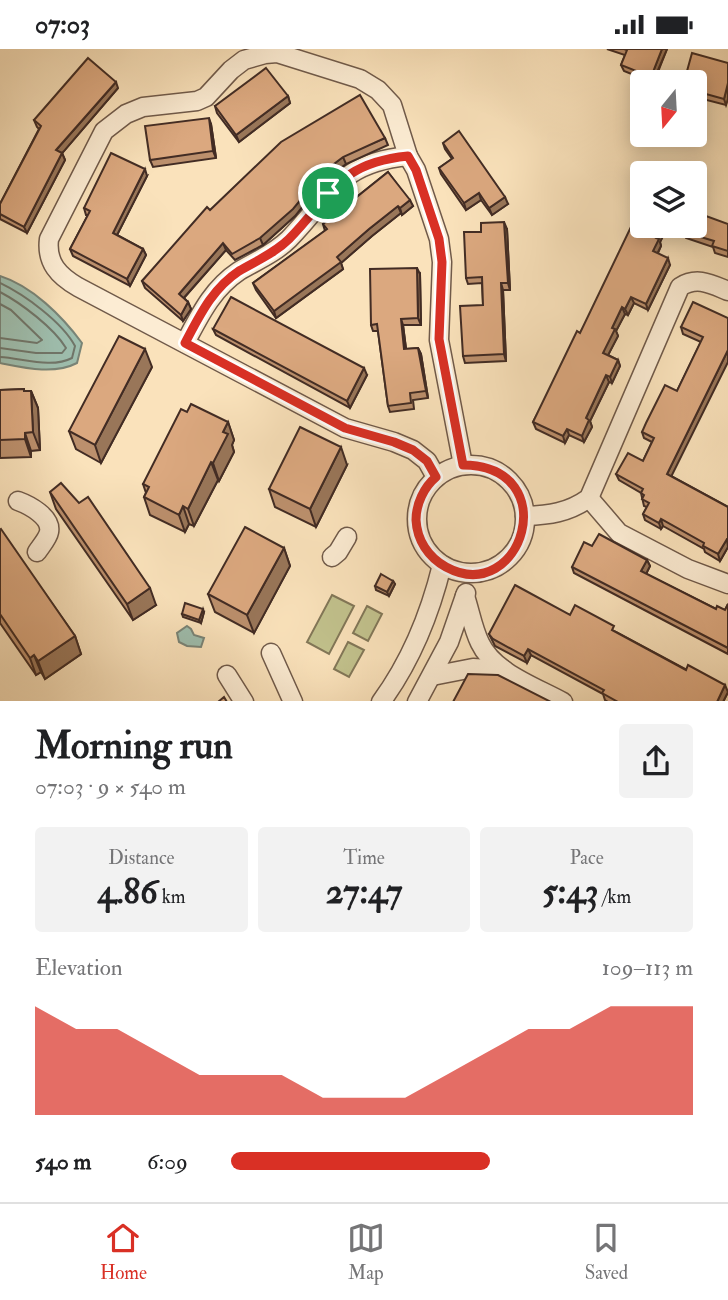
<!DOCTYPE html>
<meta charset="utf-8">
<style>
body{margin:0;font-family:"IM FELL Double Pica",serif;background:#f2f2f2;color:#202124;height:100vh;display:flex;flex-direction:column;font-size:26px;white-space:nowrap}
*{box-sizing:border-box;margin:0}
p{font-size:23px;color:#757577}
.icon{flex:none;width:38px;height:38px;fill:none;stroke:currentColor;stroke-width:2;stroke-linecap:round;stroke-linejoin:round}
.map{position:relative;height:652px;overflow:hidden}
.details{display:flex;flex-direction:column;background:#fff;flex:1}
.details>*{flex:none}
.needle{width:46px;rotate:198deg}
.buttons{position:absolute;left:630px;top:21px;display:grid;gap:14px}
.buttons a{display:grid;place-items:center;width:77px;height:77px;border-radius:7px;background:#fff;box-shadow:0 4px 18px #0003;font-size:35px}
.pin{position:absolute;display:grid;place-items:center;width:60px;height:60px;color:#fff;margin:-30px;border:4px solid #fff;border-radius:50%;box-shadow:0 2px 7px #0007}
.round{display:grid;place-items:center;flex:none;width:74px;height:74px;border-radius:7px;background:#f2f2f2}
.headline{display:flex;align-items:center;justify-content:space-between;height:119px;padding:0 35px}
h1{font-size:38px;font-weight:700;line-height:52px}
.stats{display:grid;grid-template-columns:repeat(3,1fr);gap:10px;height:119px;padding:7px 35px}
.stats div{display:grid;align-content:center;border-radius:7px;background:#f2f2f2;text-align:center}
.stats b{font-size:35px;font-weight:700}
.stats small{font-size:19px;font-weight:400}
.stats p{font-size:19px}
.chart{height:196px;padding:14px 35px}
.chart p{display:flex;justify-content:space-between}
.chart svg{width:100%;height:126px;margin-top:7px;fill:#d93025;opacity:.7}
ul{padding:0 35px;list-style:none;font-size:23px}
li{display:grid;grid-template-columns:112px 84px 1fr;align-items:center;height:52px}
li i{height:18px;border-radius:9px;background:#d93025}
.status{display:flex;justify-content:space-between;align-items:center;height:49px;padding:0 35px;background:#fff;direction:ltr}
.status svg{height:19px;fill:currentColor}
.dock{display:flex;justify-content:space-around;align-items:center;height:98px;border-top:2px solid #e0e0e0;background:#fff;font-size:19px;color:#757577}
.dock a{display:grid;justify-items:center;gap:4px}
.dock .current{color:#d93025}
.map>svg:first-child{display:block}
.green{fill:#c2c28d;stroke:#827758;stroke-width:2}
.water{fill:#9ebeae;stroke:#798477;stroke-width:2}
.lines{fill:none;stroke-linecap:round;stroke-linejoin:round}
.shore{stroke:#707569;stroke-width:2}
.minor-casing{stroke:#705a4a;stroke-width:21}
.minor{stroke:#fcecd3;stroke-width:18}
.wall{fill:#bc906d;stroke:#422c24;stroke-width:2}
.shaded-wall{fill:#997659;stroke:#422c24;stroke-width:2}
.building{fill:#dba87f;stroke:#422c24;stroke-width:2}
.route-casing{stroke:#fff;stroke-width:14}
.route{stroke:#d93025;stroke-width:9}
</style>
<div class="status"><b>07:03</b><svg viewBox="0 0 49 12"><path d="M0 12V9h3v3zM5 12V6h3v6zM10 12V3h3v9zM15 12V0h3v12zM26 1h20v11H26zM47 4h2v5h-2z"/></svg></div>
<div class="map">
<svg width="728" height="653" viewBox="0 0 728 653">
<rect width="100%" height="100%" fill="#fae2bb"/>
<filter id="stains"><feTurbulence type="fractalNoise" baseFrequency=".00286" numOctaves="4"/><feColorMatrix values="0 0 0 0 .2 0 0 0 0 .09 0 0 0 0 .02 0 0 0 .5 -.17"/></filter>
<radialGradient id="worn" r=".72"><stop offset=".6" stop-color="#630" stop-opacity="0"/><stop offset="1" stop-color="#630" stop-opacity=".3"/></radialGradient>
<!-- green -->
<g class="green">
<path d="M332 546 354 557 329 605 307 593Z"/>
<path d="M367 557 382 565 368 592 353 584Z"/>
<path d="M348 593 364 601 349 628 334 620Z"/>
</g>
<!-- water -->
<g class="water">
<path d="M0 227C32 237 62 267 82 294L77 314C54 326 25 319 0 314Z"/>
<path d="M187 577 191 580 194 586 204 589 201 598 187 597 179 593 177 584Z"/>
</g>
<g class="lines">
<!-- shore -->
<g class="shore">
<path d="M0 234C25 246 62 273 75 297L72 309C51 320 22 309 0 308"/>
<path d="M0 243C21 254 54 279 66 299L62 304H36L0 299"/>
<path d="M0 255 11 261 42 291 37 294 0 289"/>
</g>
<defs>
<g id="minor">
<path d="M185 294C200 266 212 240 239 222 256 212 275 204 289 190 332 146 338 114 408 107"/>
<circle cx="471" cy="470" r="54"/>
<path d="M436 428 427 412 413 401 394 393 345 379 78 238C59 227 46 214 49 190L104 82 126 65 143 58 197 52 206 48 231 21 244 11 265 5 277 4 360 30 378 41 392 56 408 107 416 121 439 190 442 213 439 291 463 416"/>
<path d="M589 449 619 484 688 520 728 535"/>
<path d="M18 452C29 456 52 468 49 483 48 489 41 497 37 503"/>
<path d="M525 467C549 466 568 464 589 449L680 238C697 227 711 235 728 242"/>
<path d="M332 508 338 503 347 488"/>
<path d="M465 547C470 562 473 580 480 594 494 624 536 638 563 653"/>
<path d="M271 604 293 653"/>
<path d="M227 626 244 653"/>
<path d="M432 627 473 619 504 621"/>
<path d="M381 653C411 612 430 565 442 516"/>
<path d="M417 653 449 593 466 544"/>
</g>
</defs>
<!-- minor casing -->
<use href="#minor" class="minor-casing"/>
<!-- minor -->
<use href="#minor" class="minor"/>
</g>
<!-- wall -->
<g class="wall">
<path d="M607 0H667L654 33H651L624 22 621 16 625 6Z"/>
<path d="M728 14 726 56 695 48V33Z"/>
<path d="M118 39 62 104 65 111 27 184 0 170V155L39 80 37 78 34 71Z"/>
<path d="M288 47 290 54 239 93 217 64 215 57Z"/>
<path d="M211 75 216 109 153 118 150 111Z"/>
<path d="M385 89 388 96 346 115 314 139 315 142 295 167 263 196 235 211 226 201 184 249 188 253 191 260 183 272 145 239 142 232 210 161Z"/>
<path d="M443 94 508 155 492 166 481 151 466 161 441 125 439 119 452 110 445 100Z"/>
<path d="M388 123 413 157 402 166 401 164 372 187 341 214 343 220 276 269 256 241 253 234 325 182 323 175Z"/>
<path d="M147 127 117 186 143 200 146 206 130 237 73 207 70 200 88 166H86L84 159Z"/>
<path d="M728 175V208L715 204 713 198 686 189 684 183Z"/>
<path d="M642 177H668L660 193 661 197 658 204 670 216 648 261 634 254 628 266 625 265 616 282 618 287 608 306 618 311 620 317 612 334 609 333 590 372 592 378 584 393 569 386 565 394 536 380 533 373 580 284Z"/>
<path d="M507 180 510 241H503L506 312 465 314 463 307 483 256 482 234 468 235 466 229 481 183Z"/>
<path d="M420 225 421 276H403L406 300 418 299 421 305 428 349 413 351 414 360 390 363 388 357 378 282H373L371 276Z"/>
<path d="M728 269 671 427 728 458V498L720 512 705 503 704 500 663 477 661 480 645 471 643 465 647 458 644 457 641 444 619 431 616 425 643 412 652 393 644 389 642 383 677 342 701 293 683 285 681 278Z"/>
<path d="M213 280 367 326 350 359 216 286Z"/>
<path d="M152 318 101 414 76 400 69 382Z"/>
<path d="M24 340V342H31L38 359 40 401 31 402V408L0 409V341Z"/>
<path d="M228 373 234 391 232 396 234 403 219 432 218 431 194 477 189 475 185 483 150 466 144 448 146 444 143 435Z"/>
<path d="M347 416 316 478 275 458 269 440Z"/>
<path d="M50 443 156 556 133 571 56 460Z"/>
<path d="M0 481 75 587 81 605 45 630 41 623 36 626 0 574Z"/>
<path d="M592 497 647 511 650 517 646 525 716 560 725 561 728 555V605L574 524 572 518Z"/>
<path d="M284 499 290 517 254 584 215 563 208 545Z"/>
<path d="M393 532 395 535 389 547 376 541 375 537Z"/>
<path d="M204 563 201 574 183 568 182 565Z"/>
<path d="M570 566 616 583 728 643 723 653H608L605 651 603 645 531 606 527 614 495 597 489 585Z"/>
</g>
<!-- shaded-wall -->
<g class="shaded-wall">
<path d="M662 0H667L653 33 651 28Z"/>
<path d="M116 33 118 39 59 108 56 101Z"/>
<path d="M728 34V50L726 56 724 50Z"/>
<path d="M288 47 290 54 239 93 236 86Z"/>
<path d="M209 69 211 75 216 109 213 102Z"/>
<path d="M62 104 65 111 27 184 24 178Z"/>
<path d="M343 108 346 115 314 139 315 142 295 167 263 196 260 189 310 133Z"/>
<path d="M145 120 147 127 115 190 113 184Z"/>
<path d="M479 144 481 151 466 161 464 154Z"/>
<path d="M505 148 508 155 492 166 489 159Z"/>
<path d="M410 151 413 157 402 166 400 159Z"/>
<path d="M398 157 401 164 372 187 341 214 343 220 276 269 274 262 369 180Z"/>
<path d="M504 173 507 180 510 241 508 234Z"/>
<path d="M662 177H668L660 193 661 197 655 209 653 202 656 189Z"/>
<path d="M223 194 226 201 181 252 179 245Z"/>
<path d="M143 200 146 206 130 237 127 230Z"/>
<path d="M668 209 670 216 648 261 646 255Z"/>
<path d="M417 219 420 225 421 276 418 269Z"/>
<path d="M501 234 503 241 506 312 504 305Z"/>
<path d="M631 248 634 254 628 266 625 260Z"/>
<path d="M188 253 191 260 183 272 181 266Z"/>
<path d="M622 258 625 265 616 282 618 287 606 310 603 304 612 279Z"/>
<path d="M401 270 403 276 407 307 404 300Z"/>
<path d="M418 299 421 305 428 349 426 342Z"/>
<path d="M145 300 152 318 101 414 95 396Z"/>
<path d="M728 301V313L669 432 667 425Z"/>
<path d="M618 311 620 317 612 334 610 328Z"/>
<path d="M364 319 367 326 350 359 347 352Z"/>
<path d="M606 326 609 333 590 372 592 378 584 393 582 387 586 369Z"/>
<path d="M31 342 38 359 40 401 33 383Z"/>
<path d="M228 373 234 391 232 396 234 403 219 432 213 414 223 383Z"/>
<path d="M567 380 569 386 565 394 563 387Z"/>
<path d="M25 384 31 402V408L25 390Z"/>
<path d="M341 398 347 416 316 478 310 460Z"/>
<path d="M211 413 218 431 194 477 188 460Z"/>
<path d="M183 457 189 475 185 483 179 466Z"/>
<path d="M661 470 663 477 661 480 659 474Z"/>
<path d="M727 490 728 498 720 512 718 505Z"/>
<path d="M284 499 290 517 254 584 247 566Z"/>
<path d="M647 511 650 517 644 529 641 522Z"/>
<path d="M393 532 395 535 389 547 387 543Z"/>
<path d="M150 539 156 556 133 571 127 555Z"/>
<path d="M203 560 204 563 201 574 199 571Z"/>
<path d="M75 587 81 605 45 630 38 612Z"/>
<path d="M528 600 531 606 527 614 524 607Z"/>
<path d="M34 606 41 623 36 626 30 609Z"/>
<path d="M725 636 728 643 723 653H717Z"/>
</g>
<!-- building -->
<g class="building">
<path d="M624 0H662L651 28 621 16 627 1Z"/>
<path d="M692 4 728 14V34L724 50 695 42V33H684Z"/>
<path d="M88 9 116 33 56 101 62 104 24 178 0 165V155L41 77 34 71Z"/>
<path d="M266 19 288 47 236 86 215 57Z"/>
<path d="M360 46 385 89 343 108 310 133 313 136 293 160 260 189 232 205 223 194 179 245 188 253 181 266 142 232 207 158 210 161 281 93Z"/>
<path d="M209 69 213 102 150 111 145 77Z"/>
<path d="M459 82 505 148 489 159 479 144 464 154 439 119 453 109 443 94Z"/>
<path d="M111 104 145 120 113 184 143 200 127 230 70 200 90 162 84 159Z"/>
<path d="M388 123 410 151 400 159 398 157 369 180 337 208 341 213 274 262 253 234 327 180 323 175Z"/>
<path d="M642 155V177H662L656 189 659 190 653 202 668 209 646 255 631 248 625 260 622 258 612 279 615 280 603 304 618 311 610 328 606 326 586 369 589 371 582 387 567 380 563 387 533 373 577 282 580 284Z"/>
<path d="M695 163 728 175V202L712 197 714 192 684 183 685 177H695Z"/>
<path d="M504 173 508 234H501L504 305 463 307 460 257 483 256 482 228 466 229 464 183H481V174Z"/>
<path d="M417 219 418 269 401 270 404 300 418 299 426 342 410 344 411 354 388 357 377 275 371 276 370 220Z"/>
<path d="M231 248 364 319 347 352 213 280Z"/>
<path d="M693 253 728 269V301L667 425 728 458V490H727L718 505 703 497 704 494 661 470 659 474 643 465 649 454 642 450 644 446 641 444 643 440 616 425 628 404 643 412 654 389 642 383 646 374 665 336 677 342 703 288 681 278Z"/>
<path d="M119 287 145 300 95 396 69 382Z"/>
<path d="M24 340V342H31L33 383 25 384V390L0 391V341Z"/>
<path d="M191 355 228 373 223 383 228 385 213 414 211 413 188 460 183 457 179 466 144 448 149 438 143 435 181 360 187 363Z"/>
<path d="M300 378 341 398 310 460 269 440Z"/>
<path d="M61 434 79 454 88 448 150 539 127 555 50 443Z"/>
<path d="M245 478 284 499 247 566 208 545Z"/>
<path d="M1 480 75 587 38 612 34 606 30 609 0 565V481Z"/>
<path d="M599 485 647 511 641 522 716 560 717 557 725 561 728 555V599L572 518 584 493 592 497Z"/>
<path d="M381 525 393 532 387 543 375 537Z"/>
<path d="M515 536 570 566 575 556 614 577 612 581 686 621 688 616 725 636 717 653H618L602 644 604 641 528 600 524 607 493 590 489 585Z"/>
<path d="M185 554 203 560 199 571 182 565Z"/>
<path d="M468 625 498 626 551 653H453Z"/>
<path d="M224 648 227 653H218Z"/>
</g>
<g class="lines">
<defs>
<path id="route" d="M408 107 416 121 439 190 442 213 439 290 463 416C566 417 522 559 446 518 428 508 417 491 416 471 416 455 424 438 436 428L427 412 413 401 394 393 345 379 185 294C200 266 212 240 239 222 256 212 275 204 289 190 332 146 338 114 408 107Z"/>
</defs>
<!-- route casing -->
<use href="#route" class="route-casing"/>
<!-- route -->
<use href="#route" class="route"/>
</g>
<rect width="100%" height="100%" filter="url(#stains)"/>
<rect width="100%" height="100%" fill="url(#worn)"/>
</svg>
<div class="buttons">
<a><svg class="needle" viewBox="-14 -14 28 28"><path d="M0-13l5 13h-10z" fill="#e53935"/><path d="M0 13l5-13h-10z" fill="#757577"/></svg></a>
<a><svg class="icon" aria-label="layers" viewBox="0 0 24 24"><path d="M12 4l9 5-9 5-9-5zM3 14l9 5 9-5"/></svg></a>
</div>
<div class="pin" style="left:328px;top:144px;background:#1e9e55"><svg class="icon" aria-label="arrive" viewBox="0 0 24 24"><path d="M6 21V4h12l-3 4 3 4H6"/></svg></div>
</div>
<section class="details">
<div class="headline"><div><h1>Morning run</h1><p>07:03 · 9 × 540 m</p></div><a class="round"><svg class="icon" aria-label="share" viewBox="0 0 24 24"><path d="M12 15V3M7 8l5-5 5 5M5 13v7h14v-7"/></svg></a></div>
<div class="stats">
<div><p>Distance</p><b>4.86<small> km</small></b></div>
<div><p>Time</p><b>27:47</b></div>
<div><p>Pace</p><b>5:43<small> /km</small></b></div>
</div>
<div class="chart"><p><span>Elevation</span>109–113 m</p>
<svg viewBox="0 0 160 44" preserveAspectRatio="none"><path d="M0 44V6L10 14L20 14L30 22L40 30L50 30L60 30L70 38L80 38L90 38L100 30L110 22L120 14L130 14L140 6L150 6L160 6V44z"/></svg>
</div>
<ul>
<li><b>540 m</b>6:09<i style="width:56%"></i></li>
</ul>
</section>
<nav class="dock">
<a class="current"><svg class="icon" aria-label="home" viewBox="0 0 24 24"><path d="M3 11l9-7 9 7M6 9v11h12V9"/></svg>Home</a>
<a><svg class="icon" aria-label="map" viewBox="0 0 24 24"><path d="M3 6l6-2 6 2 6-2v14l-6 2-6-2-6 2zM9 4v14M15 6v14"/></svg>Map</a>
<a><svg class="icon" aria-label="saved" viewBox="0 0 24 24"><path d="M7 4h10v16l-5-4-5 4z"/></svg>Saved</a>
</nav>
